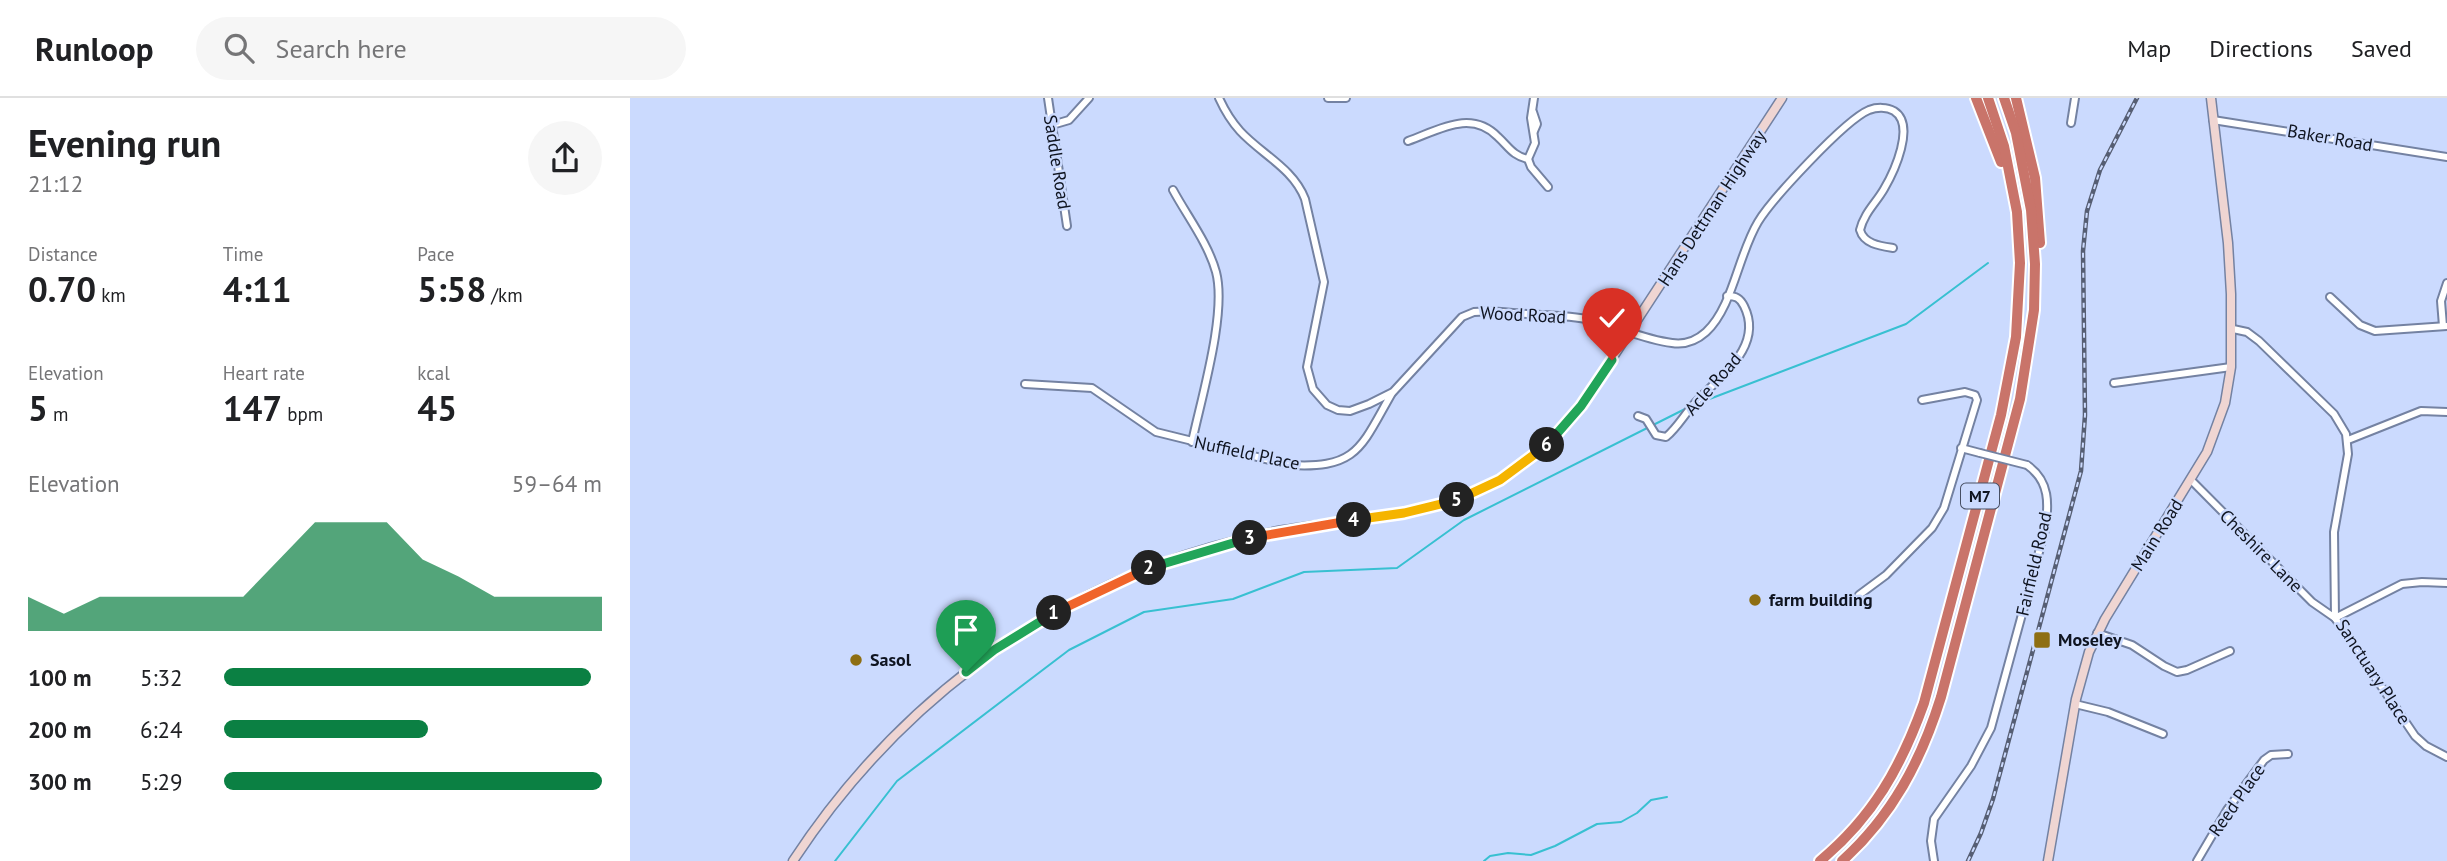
<!DOCTYPE html>
<meta charset="utf-8">
<style>
body{margin:0;font-family:"PT Sans",sans-serif;background:#f6f6f6;color:#202124;height:100vh;display:flex;flex-direction:column;font-size:26px;white-space:nowrap}
*{box-sizing:border-box;margin:0}
p{font-size:23px;color:#757577}
.icon{flex:none;width:38px;height:38px;fill:none;stroke:currentColor;stroke-width:2;stroke-linecap:round;stroke-linejoin:round}
.map{position:relative;flex:1;overflow:hidden}
.drawer{display:flex;flex-direction:column;background:#fff;width:630px}
.drawer>*{flex:none}
.pin{position:absolute;display:grid;place-items:center;width:60px;height:60px;color:#fff;margin:-72px -30px;border-radius:50% 50% 50% 0;rotate:-45deg;box-shadow:0 0 7px #0007}
.pin .icon{rotate:45deg}
.km{position:absolute;width:35px;height:35px;margin:-18px;border-radius:50%;background:#222;color:#fff;font-size:19px;line-height:35px;text-align:center}
.round{display:grid;place-items:center;flex:none;width:74px;height:74px;border-radius:37px;background:#f6f6f6}
.summary{display:flex;align-items:center;justify-content:space-between;height:119px;padding:0 28px}
h1{font-size:38px;font-weight:700;line-height:52px}
.stats{display:grid;grid-template-columns:repeat(3,1fr);gap:10px;height:119px;padding:7px 28px}
.stats div{display:grid;align-content:center}
.stats b{font-size:35px;font-weight:700}
.stats small{font-size:19px;font-weight:400}
.stats p{font-size:19px}
.chart{height:196px;padding:14px 28px}
.chart p{display:flex;justify-content:space-between}
.chart svg{width:100%;height:126px;margin-top:7px;fill:#0b8043;opacity:.7}
ul{padding:0 28px;list-style:none;font-size:23px}
li{display:grid;grid-template-columns:112px 84px 1fr;align-items:center;height:52px}
li i{height:18px;border-radius:9px;background:#0b8043}
header{display:flex;align-items:center;gap:42px;box-sizing:border-box;height:98px;padding:0 35px;background:#fff;border-bottom:2px solid #e0e0e0}
header strong{font-size:33px}
nav{display:flex;gap:38px;margin-inline-start:auto;font-size:24px}
.search{width:490px;height:63px;background:#f6f6f6;display:flex;align-items:center;gap:18px;box-sizing:border-box;padding:0 24px;border-radius:38px;color:#757577;font-size:26px}
main{display:flex;flex:1;min-height:0}
.map>svg:first-child{display:block}
.lines{fill:none;stroke-linecap:round;stroke-linejoin:round}
.stream{stroke:#38c0d1;stroke-width:2}
.street-casing{stroke:#7482a2;stroke-width:10}
.secondary-casing{stroke:#7482a2;stroke-width:11}
.highway-casing{stroke:#fff;stroke-width:14}
.street{stroke:#fff;stroke-width:6}
.secondary{stroke:#efd5d2;stroke-width:8}
.highway{stroke:#c9746a;stroke-width:10}
.rail-casing{stroke:#565e73;stroke-width:4.5}
.rail{stroke:#cbdafe;stroke-width:2;stroke-dasharray:5;stroke-linecap:butt}
.street-bridge-casing{stroke:#7482a2;stroke-width:10;stroke-linecap:butt}
.street-bridge{stroke:#fff;stroke-width:6}
.split-1-casing{stroke:#fff;stroke-width:14}
.split-2-casing{stroke:#fff;stroke-width:14}
.split-3-casing{stroke:#fff;stroke-width:14}
.split-4-casing{stroke:#fff;stroke-width:14}
.split-5-casing{stroke:#fff;stroke-width:14}
.split-6-casing{stroke:#fff;stroke-width:14}
.split-7-casing{stroke:#fff;stroke-width:14}
.split-1{stroke:#22a559;stroke-width:9}
.split-2{stroke:#f0652b;stroke-width:9}
.split-3{stroke:#22a559;stroke-width:9}
.split-4{stroke:#f0652b;stroke-width:9}
.split-5{stroke:#f5b400;stroke-width:9}
.split-6{stroke:#f5b400;stroke-width:9}
.split-7{stroke:#22a559;stroke-width:9}
.poi-dot{fill:#8e6e12;stroke:#cbdafe;stroke-width:2.5}
.labels{text-anchor:middle;stroke-width:5;stroke-linejoin:round;paint-order:stroke}
.shield{fill:#cbdafe;stroke:#474f63;stroke-width:2}
.shield-label{font-size:16px;font-weight:bold;fill:#0f1420}
.street-label{font-size:18px;fill:#0f1420;stroke:#cbdafe}
.poi-label{font-size:18px;font-weight:bold;fill:#0f1420;stroke:#cbdafe;text-anchor:start}
</style>
<header>
<strong>Runloop</strong>
<div class="search"><svg class="icon" aria-label="search" viewBox="0 0 24 24"><circle cx="10" cy="10" r="6"/><path d="M15 15l6 6"/></svg>Search here</div>
<nav><a>Map</a><a>Directions</a><a>Saved</a></nav>
</header>
<main>
<section class="drawer">
<div class="summary"><div><h1>Evening run</h1><p>21:12</p></div><a class="round"><svg class="icon" aria-label="share" viewBox="0 0 24 24"><path d="M12 15V3M7 8l5-5 5 5M5 13v7h14v-7"/></svg></a></div>
<div class="stats">
<div><p>Distance</p><b>0.70<small> km</small></b></div>
<div><p>Time</p><b>4:11</b></div>
<div><p>Pace</p><b>5:58<small> /km</small></b></div>
</div>
<div class="stats">
<div><p>Elevation</p><b>5<small> m</small></b></div>
<div><p>Heart rate</p><b>147<small> bpm</small></b></div>
<div><p>kcal</p><b>45</b></div>
</div>
<div class="chart"><p><span>Elevation</span>59–64 m</p>
<svg viewBox="0 0 160 44" preserveAspectRatio="none"><path d="M0 44V32L10 38L20 32L30 32L40 32L50 32L60 32L70 19L80 6L90 6L100 6L110 19L120 25L130 32L140 32L150 32L160 32V44z"/></svg>
</div>
<ul>
<li><b>100 m</b>5:32<i style="width:97%"></i></li>
<li><b>200 m</b>6:24<i style="width:54%"></i></li>
<li><b>300 m</b>5:29<i style="width:100%"></i></li>
</ul>
</section>
<div class="map">
<svg width="1817" height="763" viewBox="0 0 1817 763">
<rect width="100%" height="100%" fill="#cbdafe"/>
<g class="lines">
<!-- stream -->
<g class="stream">
<path d="M1069 305 1276 226 1358 165"/>
<path d="M205 763 267 683 439 552 514 514 603 501 674 474 767 470 834 422 1057 310"/>
<path d="M854 763 860 758 878 755 901 757 925 748 967 726 991 724 1007 715 1021 702 1037 699"/>
</g>
<defs>
<g id="street">
<path d="M418 0 437 128"/>
<path d="M589 0C594 11 601 23 610 33 631 56 663 70 675 101L694 184 677 269 683 291 697 307 708 312 720 313 739 306 763 294 832 219 844 214C861 212 880 215 897 216 919 218 944 217 965 223 990 230 1016 242 1042 245 1055 247 1066 243 1076 234 1103 209 1108 157 1128 124 1142 101 1215 22 1239 12 1247 9 1257 9 1264 13 1286 27 1264 74 1254 91 1246 105 1234 115 1230 132 1234 146 1250 148 1263 150"/>
<path d="M698 0H716"/>
<path d="M903 14 907 26 904 33"/>
<path d="M1583 22 1817 59"/>
<path d="M1441 25 1445 0"/>
<path d="M422 27 439 22 459 0"/>
<path d="M778 43C809 32 841 11 868 39 879 49 883 58 898 61"/>
<path d="M898 61 905 45 901 20 904 0"/>
<path d="M898 61 901 69 918 89"/>
<path d="M543 92C557 118 578 145 586 174 597 215 571 301 562 344"/>
<path d="M1700 199 1730 227 1745 233 1817 228"/>
<path d="M1813 228 1811 203 1817 185"/>
<path d="M1603 231 1617 234 1629 243 1704 316 1716 336 1718 356 1704 434 1705 520 1785 638 1796 648 1817 659"/>
<path d="M1484 285 1601 269"/>
<path d="M395 286 462 290 526 334 660 367C728 371 731 349 762 295"/>
<path d="M1008 318 1016 321 1026 337 1036 339C1047 330 1054 317 1064 306 1087 280 1135 250 1114 208 1110 200 1106 198 1097 198"/>
<path d="M1718 342 1791 313 1817 314"/>
<path d="M1331 350 1350 355"/>
<path d="M1561 382 1682 504 1705 520 1772 486 1792 484 1817 485"/>
<path d="M1229 497 1256 477 1302 430 1314 410 1347 302 1345 297 1335 294 1292 302"/>
<path d="M1467 535 1502 547 1534 568 1547 574 1557 572 1600 553"/>
<path d="M1445 606 1478 614 1533 636"/>
<path d="M1304 763 1301 743 1304 721 1341 668 1361 630 1415 432C1419 406 1420 383 1397 367"/>
<path d="M1567 763 1597 712 1634 662 1641 657 1658 656"/>
</g>
<g id="secondary">
<path d="M163 763C262 612 408 499 582 449 606 443 630 436 654 432 726 420 804 420 869 382 902 363 928 337 951 308L1152 0"/>
<path d="M1418 763 1446 601 1459 554 1475 521 1577 354 1595 305 1601 269V196L1598 145 1581 0"/>
</g>
<g id="highway">
<path d="M1346 0 1371 64"/>
<path d="M1386 0 1405 80 1410 145"/>
<path d="M1190 763C1243 719 1271 669 1294 605L1371 317 1386 239 1390 165 1387 114 1374 48 1358 0"/>
<path d="M1212 763C1262 718 1291 663 1311 599L1390 301 1404 212 1405 166 1401 112 1386 35 1374 0"/>
</g>
</defs>
<!-- street casing -->
<use href="#street" class="street-casing"/>
<!-- secondary casing -->
<use href="#secondary" class="secondary-casing"/>
<!-- highway casing -->
<use href="#highway" class="highway-casing"/>
<!-- street -->
<use href="#street" class="street"/>
<!-- secondary -->
<use href="#secondary" class="secondary"/>
<!-- highway -->
<use href="#highway" class="highway"/>
<defs>
<path id="rail" d="M1338 763 1351 735 1363 701 1451 373 1455 317 1453 153 1457 113 1470 72 1507 0"/>
</defs>
<!-- rail casing -->
<use href="#rail" class="rail-casing"/>
<!-- rail -->
<use href="#rail" class="rail"/>
<defs>
<path id="street-bridge" d="M1350 355 1397 367"/>
</defs>
<!-- street-bridge casing -->
<use href="#street-bridge" class="street-bridge-casing"/>
<!-- street-bridge -->
<use href="#street-bridge" class="street-bridge"/>
</g>
<g class="lines">
<defs>
<path id="split-1" d="M336 574 364 552 424 515"/>
<path id="split-2" d="M424 515 519 470"/>
<path id="split-3" d="M519 470 620 440"/>
<path id="split-4" d="M620 440 724 422"/>
<path id="split-5" d="M724 422 774 415 827 402"/>
<path id="split-6" d="M827 402 870 382 917 347"/>
<path id="split-7" d="M917 347 951 308 982 262"/>
</defs>
<!-- split-1 casing -->
<use href="#split-1" class="split-1-casing"/>
<!-- split-2 casing -->
<use href="#split-2" class="split-2-casing"/>
<!-- split-3 casing -->
<use href="#split-3" class="split-3-casing"/>
<!-- split-4 casing -->
<use href="#split-4" class="split-4-casing"/>
<!-- split-5 casing -->
<use href="#split-5" class="split-5-casing"/>
<!-- split-6 casing -->
<use href="#split-6" class="split-6-casing"/>
<!-- split-7 casing -->
<use href="#split-7" class="split-7-casing"/>
<!-- split-1 -->
<use href="#split-1" class="split-1"/>
<!-- split-2 -->
<use href="#split-2" class="split-2"/>
<!-- split-3 -->
<use href="#split-3" class="split-3"/>
<!-- split-4 -->
<use href="#split-4" class="split-4"/>
<!-- split-5 -->
<use href="#split-5" class="split-5"/>
<!-- split-6 -->
<use href="#split-6" class="split-6"/>
<!-- split-7 -->
<use href="#split-7" class="split-7"/>
</g>
<!-- markers -->
<g class="poi-dot">
<circle cx="1125" cy="502" r="7"/>
<rect x="1403" y="533" width="18" height="18" rx="3.5"/>
<circle cx="226" cy="562" r="7"/>
</g>
<g class="labels">
<!-- shield labels -->
<rect class="shield" x="1331" y="385.5" width="38" height="25" rx="5"/>
<g class="shield-label">
<text x="1350" y="404">M7</text>
</g>
<!-- street labels -->
<g class="street-label">
<text transform="translate(1700 40) rotate(10)" y="6">Baker Road</text>
<text transform="translate(427 64) rotate(81)" y="6">Saddle Road</text>
<text transform="translate(1082 110) rotate(-57)" y="6">Hans Dettman Highway</text>
<text transform="translate(893 217) rotate(3)" y="6">Wood Road</text>
<text transform="translate(1083 286) rotate(-49)" y="6">Acle Road</text>
<text transform="translate(617 355) rotate(12)" y="6">Nuffield Place</text>
<text transform="translate(1527 437) rotate(-58)" y="6">Main Road</text>
<text transform="translate(1631 453) rotate(45)" y="6">Cheshire Lane</text>
<text transform="translate(1404 466) rotate(-77)" y="6">Fairfield Road</text>
<text transform="translate(1743 574) rotate(57)" y="6">Sanctuary Place</text>
<text transform="translate(1607 702) rotate(-55)" y="6">Reed Place</text>
</g>
<!-- poi labels -->
<g class="poi-label">
<text x="1139" y="508">farm building</text>
<text x="1428" y="548">Moseley</text>
<text x="240" y="568">Sasol</text>
</g>
</g>
</svg>
<div class="pin" style="left:336px;top:574px;background:#1e9e55"><svg class="icon" aria-label="arrive" viewBox="0 0 24 24"><path d="M6 21V4h12l-3 4 3 4H6"/></svg></div>
<div class="pin" style="left:982px;top:262px;background:#d93025"><svg class="icon" aria-label="check" viewBox="0 0 24 24"><path d="M5 12l5 5 9-10"/></svg></div>
<b class="km" style="left:424px;top:515px">1</b>
<b class="km" style="left:519px;top:470px">2</b>
<b class="km" style="left:620px;top:440px">3</b>
<b class="km" style="left:724px;top:422px">4</b>
<b class="km" style="left:827px;top:402px">5</b>
<b class="km" style="left:917px;top:347px">6</b>
</div>
</main>
